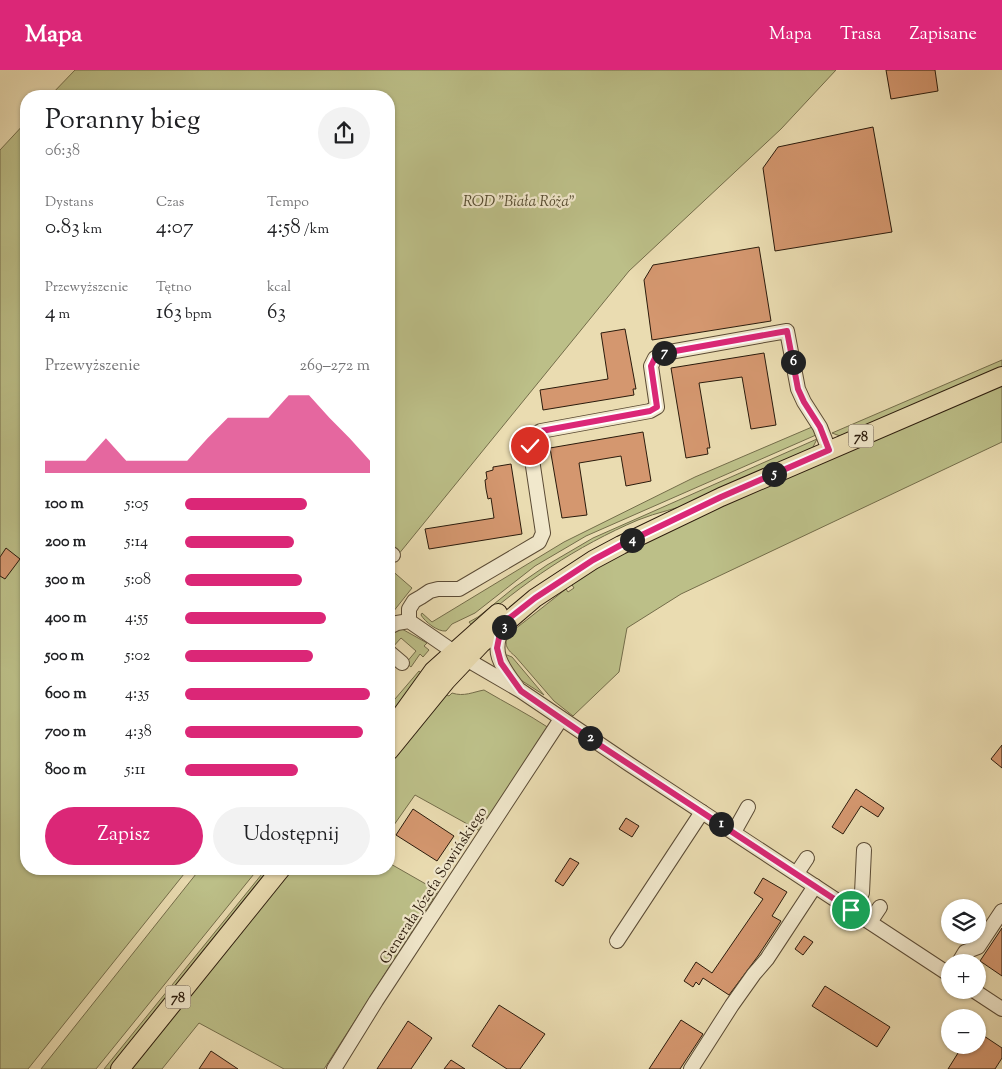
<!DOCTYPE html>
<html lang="pl">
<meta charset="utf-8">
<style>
body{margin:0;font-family:"Sorts Mill Goudy",serif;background:#f2f2f2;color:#202124;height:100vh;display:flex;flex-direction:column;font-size:19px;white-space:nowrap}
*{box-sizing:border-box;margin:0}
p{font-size:16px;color:#757577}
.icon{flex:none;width:28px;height:28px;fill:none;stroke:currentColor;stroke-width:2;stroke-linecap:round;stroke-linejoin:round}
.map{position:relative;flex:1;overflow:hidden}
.details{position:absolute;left:20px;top:20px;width:375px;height:785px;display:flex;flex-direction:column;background:#fff;border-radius:20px;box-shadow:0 1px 4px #0004}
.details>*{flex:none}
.controls{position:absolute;left:941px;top:829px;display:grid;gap:10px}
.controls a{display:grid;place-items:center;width:45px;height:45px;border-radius:50%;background:#fff;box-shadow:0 1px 4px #0004;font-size:25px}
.pin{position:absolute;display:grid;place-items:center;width:42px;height:42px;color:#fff;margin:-21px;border:2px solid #fff;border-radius:50%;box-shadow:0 1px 5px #0007}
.km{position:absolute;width:25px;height:25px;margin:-12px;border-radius:50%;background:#222;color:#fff;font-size:14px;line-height:25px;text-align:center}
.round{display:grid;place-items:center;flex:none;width:52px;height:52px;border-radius:26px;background:#f2f2f2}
.headline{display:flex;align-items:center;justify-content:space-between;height:85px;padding:0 25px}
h1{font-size:28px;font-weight:600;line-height:38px}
.figures{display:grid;grid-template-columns:repeat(3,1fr);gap:8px;height:85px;padding:5px 25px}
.figures div{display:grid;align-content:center}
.figures b{font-size:21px;font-weight:600}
.figures small{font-size:14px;font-weight:400}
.figures p{font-size:14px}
.chart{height:140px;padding:10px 25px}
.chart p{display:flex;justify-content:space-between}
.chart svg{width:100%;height:90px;margin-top:5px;fill:#db2777;opacity:.7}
.action{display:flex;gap:10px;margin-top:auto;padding:10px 25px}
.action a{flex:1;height:58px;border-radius:30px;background:#db2777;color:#fff;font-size:20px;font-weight:600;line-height:58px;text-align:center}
.action a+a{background:#f2f2f2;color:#202124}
ul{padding:0 25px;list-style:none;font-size:16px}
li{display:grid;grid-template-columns:80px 60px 1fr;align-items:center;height:38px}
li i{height:12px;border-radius:6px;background:#db2777}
header{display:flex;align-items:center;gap:30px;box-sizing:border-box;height:70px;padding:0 25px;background:#db2777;color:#fff}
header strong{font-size:24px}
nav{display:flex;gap:28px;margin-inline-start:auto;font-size:18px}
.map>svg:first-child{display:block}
.green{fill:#bcbf88;stroke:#746d4a}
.building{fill:#d4976f;stroke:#2b1b0c}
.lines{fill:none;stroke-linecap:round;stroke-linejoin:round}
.minor-casing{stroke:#5b4b35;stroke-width:16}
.major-casing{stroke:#2b1b0c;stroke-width:20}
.minor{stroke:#f1e8cc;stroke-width:14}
.major{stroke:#eadcb1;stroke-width:18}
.route-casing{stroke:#fff;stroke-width:10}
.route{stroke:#db2777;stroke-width:6}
.labels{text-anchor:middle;stroke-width:4.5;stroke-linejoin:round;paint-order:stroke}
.shield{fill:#f1e8cc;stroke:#665846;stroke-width:1}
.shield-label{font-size:14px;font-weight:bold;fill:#2b1b0c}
.park-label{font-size:15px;font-style:italic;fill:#564c31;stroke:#f1e8cc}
.street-label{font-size:15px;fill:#2b1b0c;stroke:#f1e8cc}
</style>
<header>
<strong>Mapa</strong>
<nav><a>Mapa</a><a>Trasa</a><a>Zapisane</a></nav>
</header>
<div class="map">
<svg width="1002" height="999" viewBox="0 0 1002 999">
<rect width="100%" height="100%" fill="#eadcb1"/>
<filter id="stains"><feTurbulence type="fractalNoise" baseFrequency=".004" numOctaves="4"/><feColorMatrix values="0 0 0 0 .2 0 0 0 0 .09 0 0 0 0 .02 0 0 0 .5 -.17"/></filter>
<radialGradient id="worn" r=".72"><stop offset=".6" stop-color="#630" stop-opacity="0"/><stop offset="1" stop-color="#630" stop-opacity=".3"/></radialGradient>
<!-- green -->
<g class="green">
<path d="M75 0H836L781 59 629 201 389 496V26H50Z"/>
<path d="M26 52V799H188L28 999H0V80Z"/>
<path d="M1002 290V298L840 366 832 363Z"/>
<path d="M1002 313V372L681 524 627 558 619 602 573 646 554 631 515 586C506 579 503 573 510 563L566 519 568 522 574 518 571 513 612 483Z"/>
<path d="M812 357 816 365 586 466 535 496 475 543 452 554 446 561C438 562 425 552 421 545L422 543 432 552 564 472 695 407Z"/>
<path d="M817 369 811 381C773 398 735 415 696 431 678 439 657 442 638 450 577 476 522 513 473 557L469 552 478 547 515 517 547 495 593 468Z"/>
<path d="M389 498 412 518 389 547Z"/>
<path d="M402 559 427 573 424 576 429 580 423 587 420 584 411 597 406 593 416 581 401 568 392 578H389V565L391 562Z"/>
<path d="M501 585H507L512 587 544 625 516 607Z"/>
<path d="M419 601 425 606 389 655V636Z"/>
<path d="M484 620C506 633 528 644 549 658L480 761 415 725 389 762V696L445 624 449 626 452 623C464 627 473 622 484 620Z"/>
<path d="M389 793 438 821 324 999H284L199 953 162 999H129L291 799H389Z"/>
<path d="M200 799H258L96 999H41Z"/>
<path d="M266 799H275L113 999H104Z"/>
</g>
<!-- building -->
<g class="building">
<path d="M886 0H935L938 21 891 29Z"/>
<path d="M873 57 892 162 775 181 763 98 778 77Z"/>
<path d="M759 177 771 251 652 270 644 210 653 195Z"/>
<path d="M625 259 636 319H633L634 325 543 340 540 320 608 309 601 263Z"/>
<path d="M764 283 776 355 751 359 742 307 699 313 710 378H707L708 384 686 388 671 298Z"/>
<path d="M643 362 651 411 626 416 621 386 579 393 587 445 562 448 550 378Z"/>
<path d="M511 394 522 464 429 479 425 459 494 448 491 428 488 429 486 419 485 410 487 409 486 402 493 400V397Z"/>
<path d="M6 478 20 489 5 509 0 506V487Z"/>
<path d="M1002 675V698L991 689Z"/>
<path d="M856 719 884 738 878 747 861 736 843 764 832 757Z"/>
<path d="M413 739 454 766 437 791 396 765Z"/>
<path d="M626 748 639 756 632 767 619 759Z"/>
<path d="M570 788 579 793 563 816 555 811Z"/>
<path d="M763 808 787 822 772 846 781 851 758 886 729 925 703 908 699 915 696 912 693 917 684 911 696 892 712 903 763 829 754 823Z"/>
<path d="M1002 858V906L980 891Z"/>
<path d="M804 866 813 872 803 885 795 879Z"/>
<path d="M825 916 890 957 877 977 812 936Z"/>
<path d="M499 935 545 964 520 999H507L472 976Z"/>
<path d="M681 950 703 964 680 999H649Z"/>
<path d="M408 951 432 968 411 999H377Z"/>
<path d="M978 962 1002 978V988L995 999H948L963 975H978Z"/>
<path d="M211 981 238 999H199Z"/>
<path d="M451 990 465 999H444Z"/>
</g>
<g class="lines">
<defs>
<g id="minor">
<path d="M390 483 393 485"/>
<path d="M409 551V539L414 531 421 527 430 521 438 519H459L539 472 543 463 530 376 531 366 541 361 650 341 657 337 651 296 655 288 664 283 787 261 798 319 804 332 820 357 829 380"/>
<path d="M504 556C489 581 502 597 517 617"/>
<path d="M389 557 397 553 409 551 454 582 521 621 629 694 950 905"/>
<path d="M389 582 402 593"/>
<path d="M734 762 748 737"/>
<path d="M797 803 807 788"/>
<path d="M851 840 862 823 864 780"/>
<path d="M870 852 880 837"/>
<path d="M617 871 702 742"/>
<path d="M959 892 965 882 978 877 1002 841"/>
<path d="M973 920 1002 939"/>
<path d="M334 999 376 931 561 649"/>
<path d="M691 999 732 935 754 904 767 889 815 816"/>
</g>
<g id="major">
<path d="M389 662 433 601 498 543"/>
<path d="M389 681 446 611 481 574 535 528 593 490 621 475 721 427 1002 306"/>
<path d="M120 999 281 799"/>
</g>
</defs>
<!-- minor casing -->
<use href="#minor" class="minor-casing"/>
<!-- major casing -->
<use href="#major" class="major-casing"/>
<!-- minor -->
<use href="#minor" class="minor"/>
<!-- major -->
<use href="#major" class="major"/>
</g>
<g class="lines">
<defs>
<path id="route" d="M530 376 531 366 541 361 650 341 657 337 651 296 655 288 664 283 787 261 798 319 804 332 820 357 829 380 721 427 621 475 593 490 535 528 507 550 500 563 497 578 501 593 521 621 595 672 851 840"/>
</defs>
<!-- route casing -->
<use href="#route" class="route-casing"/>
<!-- route -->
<use href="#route" class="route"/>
</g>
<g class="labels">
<!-- shield labels -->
<g class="shield">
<rect x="848.5" y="354.5" width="25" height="23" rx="4"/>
<rect x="165.5" y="915.5" width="25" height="23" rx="4"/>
</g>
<g class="shield-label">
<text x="861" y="371">78</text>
<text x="178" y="932">78</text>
</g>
<!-- park labels -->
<g class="park-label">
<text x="519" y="136">ROD "Biała Róża"</text>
</g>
<!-- street labels -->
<g class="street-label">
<text transform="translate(433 815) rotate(-57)" y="5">Generała Józefa Sowińskiego</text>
</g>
</g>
<rect width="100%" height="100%" filter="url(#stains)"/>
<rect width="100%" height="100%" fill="url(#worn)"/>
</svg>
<div class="controls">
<a><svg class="icon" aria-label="layers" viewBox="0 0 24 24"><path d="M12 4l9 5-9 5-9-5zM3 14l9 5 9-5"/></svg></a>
<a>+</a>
<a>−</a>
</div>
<div class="pin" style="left:851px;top:840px;background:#1e9e55"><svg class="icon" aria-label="arrive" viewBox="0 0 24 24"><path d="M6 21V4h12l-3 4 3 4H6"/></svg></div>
<div class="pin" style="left:530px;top:376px;background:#d93025"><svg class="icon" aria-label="check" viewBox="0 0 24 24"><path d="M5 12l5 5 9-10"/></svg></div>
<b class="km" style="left:721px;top:754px">1</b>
<b class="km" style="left:590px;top:668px">2</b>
<b class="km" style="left:504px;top:557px">3</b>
<b class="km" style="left:632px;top:470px">4</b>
<b class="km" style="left:774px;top:404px">5</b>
<b class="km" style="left:793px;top:292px">6</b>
<b class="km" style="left:664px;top:283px">7</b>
<section class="details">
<div class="headline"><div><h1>Poranny bieg</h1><p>06:38</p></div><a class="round"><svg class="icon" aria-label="share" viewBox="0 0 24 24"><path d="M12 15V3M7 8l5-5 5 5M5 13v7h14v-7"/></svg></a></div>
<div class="figures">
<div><p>Dystans</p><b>0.83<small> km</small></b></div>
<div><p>Czas</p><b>4:07</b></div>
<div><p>Tempo</p><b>4:58<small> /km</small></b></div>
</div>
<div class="figures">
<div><p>Przewyższenie</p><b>4<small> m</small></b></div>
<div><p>Tętno</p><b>163<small> bpm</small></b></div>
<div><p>kcal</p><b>63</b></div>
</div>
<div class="chart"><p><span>Przewyższenie</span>269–272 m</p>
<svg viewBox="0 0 160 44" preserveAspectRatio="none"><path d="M0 44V38L10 38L20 38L30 27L40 38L50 38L60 38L70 38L80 27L90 17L100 17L110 17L120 6L130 6L140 17L150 27L160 38V44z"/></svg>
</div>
<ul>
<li><b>100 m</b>5:05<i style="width:66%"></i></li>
<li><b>200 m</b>5:14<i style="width:59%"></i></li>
<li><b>300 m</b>5:08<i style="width:63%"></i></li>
<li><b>400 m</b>4:55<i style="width:76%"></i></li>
<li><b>500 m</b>5:02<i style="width:69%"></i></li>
<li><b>600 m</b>4:35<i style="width:100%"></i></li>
<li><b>700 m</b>4:38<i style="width:96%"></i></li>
<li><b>800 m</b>5:11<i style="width:61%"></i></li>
</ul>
<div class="action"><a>Zapisz</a><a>Udostępnij</a></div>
</section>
</div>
